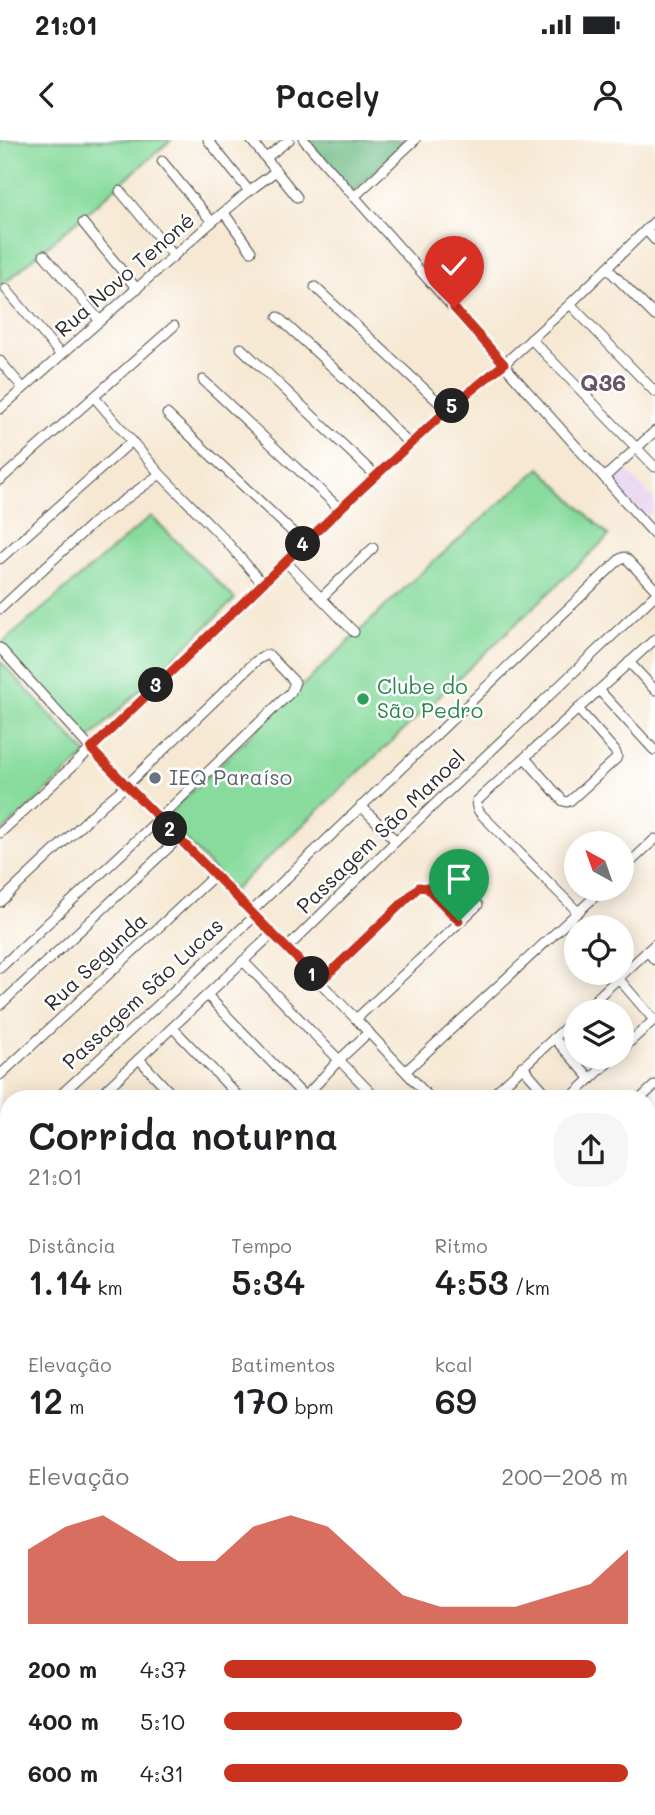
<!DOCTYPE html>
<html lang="pt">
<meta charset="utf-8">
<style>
body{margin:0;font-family:Mali,sans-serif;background:#f6f6f6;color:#202124;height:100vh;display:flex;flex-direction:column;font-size:26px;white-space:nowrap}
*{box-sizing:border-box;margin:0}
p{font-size:23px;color:#757577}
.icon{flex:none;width:38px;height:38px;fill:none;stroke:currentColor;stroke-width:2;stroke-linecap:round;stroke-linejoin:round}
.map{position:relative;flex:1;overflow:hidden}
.details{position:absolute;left:0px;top:950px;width:656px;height:726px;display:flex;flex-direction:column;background:#fff;border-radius:28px 28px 0 0;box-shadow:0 4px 18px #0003}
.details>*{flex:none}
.needle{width:46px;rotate:320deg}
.tools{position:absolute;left:564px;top:691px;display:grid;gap:14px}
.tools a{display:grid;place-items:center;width:70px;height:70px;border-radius:50%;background:#fff;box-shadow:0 4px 18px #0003;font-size:35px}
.pin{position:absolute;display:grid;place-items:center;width:60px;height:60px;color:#fff;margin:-72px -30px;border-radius:50% 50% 50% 0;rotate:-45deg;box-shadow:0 0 7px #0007}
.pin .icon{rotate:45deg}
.km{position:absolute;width:35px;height:35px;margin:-18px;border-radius:50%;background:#222;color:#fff;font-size:19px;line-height:35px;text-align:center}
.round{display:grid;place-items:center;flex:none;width:74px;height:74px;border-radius:28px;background:#f6f6f6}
.summary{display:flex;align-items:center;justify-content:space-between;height:119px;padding:0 28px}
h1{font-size:38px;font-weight:600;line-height:52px}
.figures{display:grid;grid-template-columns:repeat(3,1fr);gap:10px;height:119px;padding:7px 28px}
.figures div{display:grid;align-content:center}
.figures b{font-size:35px;font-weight:600}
.figures small{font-size:19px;font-weight:400}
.figures p{font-size:19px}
.chart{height:196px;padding:14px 28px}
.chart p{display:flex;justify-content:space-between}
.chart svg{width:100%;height:126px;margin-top:7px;fill:#c8321e;opacity:.7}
ul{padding:0 28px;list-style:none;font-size:23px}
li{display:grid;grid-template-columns:112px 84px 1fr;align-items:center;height:52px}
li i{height:18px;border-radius:9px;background:#c8321e}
.status{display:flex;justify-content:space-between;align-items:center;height:49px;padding:0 35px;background:#fff;direction:ltr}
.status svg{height:19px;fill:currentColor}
header{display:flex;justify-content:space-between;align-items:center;height:91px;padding:0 28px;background:#fff;font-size:32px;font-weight:600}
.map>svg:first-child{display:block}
.built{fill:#e5d3f0}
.green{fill:#88db9d;stroke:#5a8364;stroke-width:2}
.forest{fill:#6ebb84;stroke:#4c7358;stroke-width:2}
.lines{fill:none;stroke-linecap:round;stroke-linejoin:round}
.minor-casing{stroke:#494744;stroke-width:11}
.major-casing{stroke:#494744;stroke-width:13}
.minor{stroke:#fff;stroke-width:9}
.major{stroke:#f5c16b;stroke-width:10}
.route-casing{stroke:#fff;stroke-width:14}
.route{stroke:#c8321e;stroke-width:9}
.leisure-dot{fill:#2e9e5b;stroke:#fff;stroke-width:2.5}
.worship-dot{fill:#6b7280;stroke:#fff;stroke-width:2.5}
.labels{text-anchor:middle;stroke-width:5;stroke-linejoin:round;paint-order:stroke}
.street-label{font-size:21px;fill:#2b2b2b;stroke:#fff}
.leisure-label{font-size:21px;fill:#27864d;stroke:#fff;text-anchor:start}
.worship-label{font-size:21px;fill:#5b616d;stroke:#fff;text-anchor:start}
.neighbourhood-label{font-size:23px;font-weight:bold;fill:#675467;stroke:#fff}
</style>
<div class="status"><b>21:01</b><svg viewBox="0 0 49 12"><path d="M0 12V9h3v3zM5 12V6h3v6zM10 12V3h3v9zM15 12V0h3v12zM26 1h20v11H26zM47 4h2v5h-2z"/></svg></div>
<header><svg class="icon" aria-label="back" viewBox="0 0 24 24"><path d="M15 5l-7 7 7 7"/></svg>Pacely<svg class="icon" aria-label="person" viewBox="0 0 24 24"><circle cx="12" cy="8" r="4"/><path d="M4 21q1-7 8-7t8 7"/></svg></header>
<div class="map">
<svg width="655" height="1675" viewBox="0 0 655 1675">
<rect width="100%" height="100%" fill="#fff"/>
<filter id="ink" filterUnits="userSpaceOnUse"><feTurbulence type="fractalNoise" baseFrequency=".0143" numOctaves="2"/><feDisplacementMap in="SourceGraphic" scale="14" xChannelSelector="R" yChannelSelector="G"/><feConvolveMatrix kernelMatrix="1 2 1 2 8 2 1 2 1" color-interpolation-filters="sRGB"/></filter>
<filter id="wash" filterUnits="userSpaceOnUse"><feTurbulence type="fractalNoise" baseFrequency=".00686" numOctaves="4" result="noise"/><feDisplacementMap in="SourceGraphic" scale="28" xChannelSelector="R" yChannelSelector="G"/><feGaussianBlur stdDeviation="1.57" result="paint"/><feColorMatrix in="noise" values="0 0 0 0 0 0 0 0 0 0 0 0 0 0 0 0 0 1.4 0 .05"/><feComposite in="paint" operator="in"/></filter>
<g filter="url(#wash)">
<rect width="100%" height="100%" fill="#f6e8d3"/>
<!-- built -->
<path class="built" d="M626 330 655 360V369L644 379 612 342Z"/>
<!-- green -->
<g class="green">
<path d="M0 0H171L0 147Z"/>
<path d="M540 328 609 396 233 751 165 677 413 440Z"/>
<path d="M151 376 235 459 87 601 0 505Z"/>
<path d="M0 521 87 614 0 694Z"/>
<path d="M655 1062V1117L648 1109V1069Z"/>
<path d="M655 1481V1532L648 1524V1488Z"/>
<path d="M655 1608V1675H349L342 1668H648V1615Z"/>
</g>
<!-- forest -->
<g class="forest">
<path d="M307 0H409L352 52Z"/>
<path d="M33 1668H145L137 1675H25Z"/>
</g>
</g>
<g filter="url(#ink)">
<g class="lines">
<defs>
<g id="minor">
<path d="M208 0 249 51"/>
<path d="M251 0 297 57"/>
<path d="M304 0 655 395"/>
<path d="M266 18 289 0"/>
<path d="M162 21 212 82"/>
<path d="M120 51 174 116"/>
<path d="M354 57 415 0"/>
<path d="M224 73 251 111"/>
<path d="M83 83 137 149"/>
<path d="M646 90 655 100"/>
<path d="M44 115 100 181"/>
<path d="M607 128 655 176"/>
<path d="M315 147 447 270"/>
<path d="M6 149 60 214"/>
<path d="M570 164 655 252"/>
<path d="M278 177 356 249 410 305"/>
<path d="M531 199 655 327"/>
<path d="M241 208 376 336"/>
<path d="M0 221 23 248"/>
<path d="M203 240 340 369"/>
<path d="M94 257 160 334 226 401 262 443"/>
<path d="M0 269 212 82 249 51 276 31"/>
<path d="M167 274 304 403"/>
<path d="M605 337 655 291"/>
<path d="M0 340 174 186"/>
<path d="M0 419 132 301"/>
<path d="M285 421 354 492"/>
<path d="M321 458 373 408"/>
<path d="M0 469 94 382 160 334"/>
<path d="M0 508 91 609 356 879 431 959"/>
<path d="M629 522 655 550"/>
<path d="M599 550 654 610"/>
<path d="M525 618 563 661 567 662 571 660 616 619 617 616 615 611 578 569"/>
<path d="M361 666 396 701"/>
<path d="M0 693 91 609 340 369 447 270 504 224 570 164 655 81"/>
<path d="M621 731 655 699"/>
<path d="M0 762 104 664 126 646 256 521 266 515H269L292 539 295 542 291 552 160 678 0 828"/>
<path d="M251 772 620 419 624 417 627 419 655 449"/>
<path d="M578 772 488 681C483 676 474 669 477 661L655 499"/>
<path d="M286 809 396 701 655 455"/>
<path d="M647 811 655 820"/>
<path d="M243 821 377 959"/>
<path d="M618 838 654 880"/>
<path d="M320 842 419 747 427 748 459 781"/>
<path d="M207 855 307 959"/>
<path d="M0 865 179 698"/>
<path d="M582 872 655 804"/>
<path d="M356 879 478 765"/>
<path d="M173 888 241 959"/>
<path d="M554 898 591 939"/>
<path d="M621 910 655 879"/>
<path d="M139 919 176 959"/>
<path d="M522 926 551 959"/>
<path d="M406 931 603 749"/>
<path d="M0 935 215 735"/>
<path d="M56 959 255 776"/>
<path d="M96 959 272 794"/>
<path d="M303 959 339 920 369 892"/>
<path d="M488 959 576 878"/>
<path d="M569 959 614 917"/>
<path d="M640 959 655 945"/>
<path d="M0 1011 9 1003"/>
<path d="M648 1023 655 1016"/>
<path d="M2 1052 9 1059"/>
<path d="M648 1067 655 1060"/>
<path d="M648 1114 655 1122"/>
<path d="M0 1119 9 1129"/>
<path d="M0 1190 9 1198"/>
<path d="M648 1191 655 1199"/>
<path d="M0 1275 9 1286"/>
<path d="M0 1353 9 1345"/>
<path d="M648 1390 655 1398"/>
<path d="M648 1406 655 1413"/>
<path d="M648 1481 655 1474"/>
<path d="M648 1521 655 1529"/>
<path d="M0 1540 9 1532"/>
<path d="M648 1577 655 1585"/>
<path d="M0 1581 9 1573"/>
<path d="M648 1591 655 1599"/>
<path d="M0 1599 9 1609"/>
<path d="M0 1650 9 1642"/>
<path d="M246 1668 252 1675"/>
<path d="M164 1675 171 1668"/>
</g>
<g id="major">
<path d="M648 1335 655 1328"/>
<path d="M288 1675 296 1668"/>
</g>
</defs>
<!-- minor casing -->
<use href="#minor" class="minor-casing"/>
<!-- major casing -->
<use href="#major" class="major-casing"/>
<!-- minor -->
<use href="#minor" class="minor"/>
<!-- major -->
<use href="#major" class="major"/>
</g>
</g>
<g class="lines" filter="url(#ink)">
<defs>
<path id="route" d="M454 168 504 224 447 270 340 369 91 609 320 842 419 747 427 748 459 781"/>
</defs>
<!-- route casing -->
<use href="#route" class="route-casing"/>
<!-- route -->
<use href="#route" class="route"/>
</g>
<!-- markers -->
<circle class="leisure-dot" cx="363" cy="559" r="7"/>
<circle class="worship-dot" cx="155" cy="638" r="7"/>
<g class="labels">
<!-- street labels -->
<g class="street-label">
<text transform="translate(125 135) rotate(-41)" y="7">Rua Novo Tenoné</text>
<text transform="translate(381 692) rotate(-44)" y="7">Passagem São Manoel</text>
<text transform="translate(96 822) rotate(-43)" y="7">Rua Segunda</text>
<text transform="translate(143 854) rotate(-43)" y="7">Passagem São Lucas</text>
</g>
<!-- leisure labels -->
<g class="leisure-label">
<text x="377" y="554">Clube do<tspan x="377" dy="24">São Pedro</tspan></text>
</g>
<!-- worship labels -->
<g class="worship-label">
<text x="169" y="645">IEQ Paraíso</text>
</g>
<!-- neighbourhood labels -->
<g class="neighbourhood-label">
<text x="603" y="251">Q36</text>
</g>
</g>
</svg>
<div class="tools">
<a><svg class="needle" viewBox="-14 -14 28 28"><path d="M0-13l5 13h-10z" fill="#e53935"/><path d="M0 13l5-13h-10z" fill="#757577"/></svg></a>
<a><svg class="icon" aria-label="locate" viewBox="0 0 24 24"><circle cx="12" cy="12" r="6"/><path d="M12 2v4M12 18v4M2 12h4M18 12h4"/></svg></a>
<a><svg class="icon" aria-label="layers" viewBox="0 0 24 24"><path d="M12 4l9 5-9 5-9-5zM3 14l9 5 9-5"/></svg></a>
</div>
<div class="pin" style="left:459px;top:781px;background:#1e9e55"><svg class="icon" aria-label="arrive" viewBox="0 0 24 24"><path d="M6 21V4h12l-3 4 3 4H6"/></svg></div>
<div class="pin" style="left:454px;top:168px;background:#d93025"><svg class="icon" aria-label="check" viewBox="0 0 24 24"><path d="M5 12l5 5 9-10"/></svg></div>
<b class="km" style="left:312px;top:834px">1</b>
<b class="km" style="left:170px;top:689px">2</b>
<b class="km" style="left:156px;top:545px">3</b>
<b class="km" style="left:303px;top:404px">4</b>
<b class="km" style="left:452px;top:266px">5</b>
<section class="details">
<div class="summary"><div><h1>Corrida noturna</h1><p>21:01</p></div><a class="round"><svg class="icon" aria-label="share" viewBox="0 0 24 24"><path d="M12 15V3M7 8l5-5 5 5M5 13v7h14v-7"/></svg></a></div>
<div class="figures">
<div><p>Distância</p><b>1.14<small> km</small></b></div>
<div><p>Tempo</p><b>5:34</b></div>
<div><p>Ritmo</p><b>4:53<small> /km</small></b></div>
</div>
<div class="figures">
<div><p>Elevação</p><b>12<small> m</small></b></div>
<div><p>Batimentos</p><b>170<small> bpm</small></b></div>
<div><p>kcal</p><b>69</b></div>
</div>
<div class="chart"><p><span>Elevação</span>200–208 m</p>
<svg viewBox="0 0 160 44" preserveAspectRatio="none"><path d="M0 44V18L10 10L20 6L30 14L40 22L50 22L60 10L70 6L80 10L90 22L100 34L110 38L120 38L130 38L140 34L150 30L160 18V44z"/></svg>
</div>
<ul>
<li><b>200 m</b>4:37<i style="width:92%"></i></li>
<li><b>400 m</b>5:10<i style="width:59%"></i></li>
<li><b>600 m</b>4:31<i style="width:100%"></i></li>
</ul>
</section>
</div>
